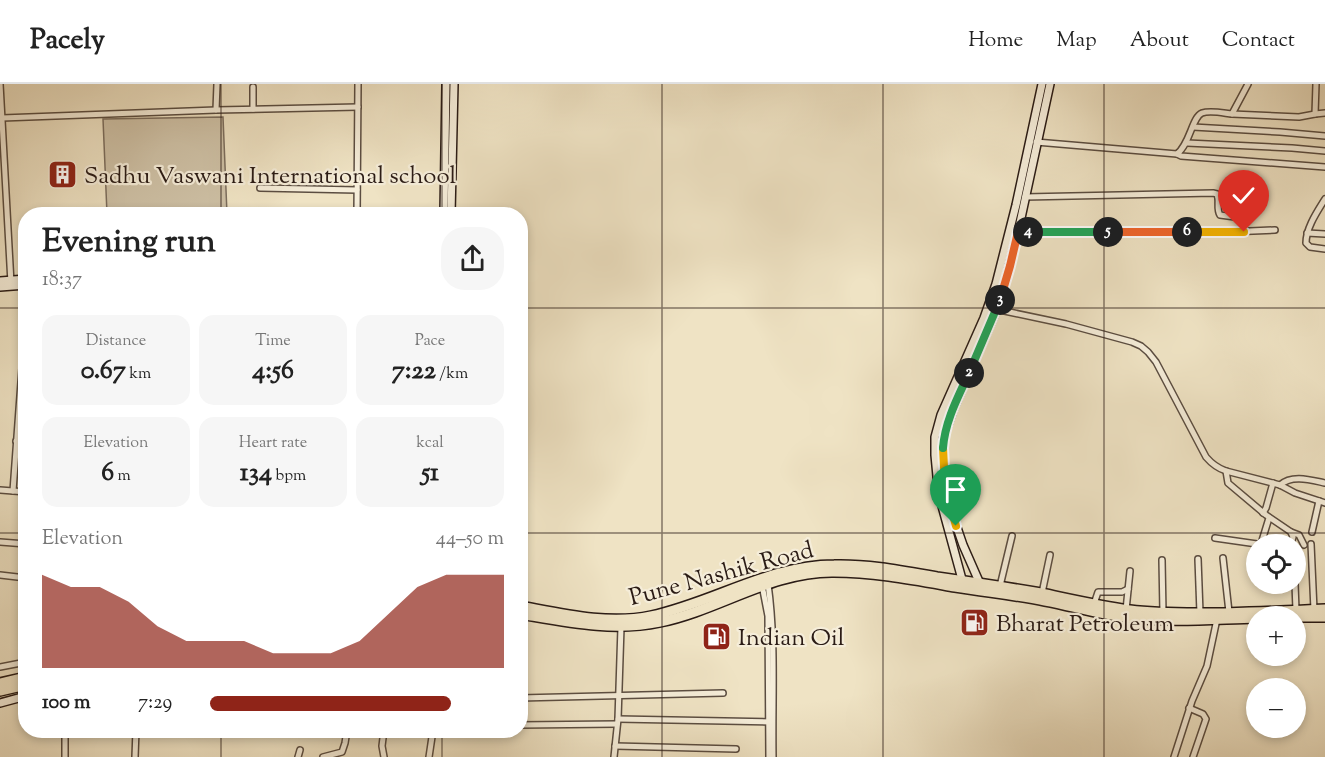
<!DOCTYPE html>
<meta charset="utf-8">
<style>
body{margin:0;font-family:"Sorts Mill Goudy",serif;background:#f6f6f6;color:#222;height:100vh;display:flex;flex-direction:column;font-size:22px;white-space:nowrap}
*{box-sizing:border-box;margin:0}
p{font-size:20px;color:#767676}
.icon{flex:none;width:33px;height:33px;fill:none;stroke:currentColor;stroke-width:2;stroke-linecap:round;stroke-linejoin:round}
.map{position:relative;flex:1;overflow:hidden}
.sheet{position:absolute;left:18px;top:123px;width:510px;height:531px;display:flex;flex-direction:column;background:#fff;border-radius:24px;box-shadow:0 3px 9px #0003}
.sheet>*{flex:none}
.fabs{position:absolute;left:1246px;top:450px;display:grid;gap:12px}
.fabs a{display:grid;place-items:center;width:60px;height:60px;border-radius:50%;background:#fff;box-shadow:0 3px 9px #0003;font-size:30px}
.pin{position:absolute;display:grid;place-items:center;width:51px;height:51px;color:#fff;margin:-62px -26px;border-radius:50% 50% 50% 0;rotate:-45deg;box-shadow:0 0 6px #0007}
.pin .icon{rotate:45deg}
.km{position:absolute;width:30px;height:30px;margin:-15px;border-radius:50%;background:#222;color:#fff;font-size:16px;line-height:30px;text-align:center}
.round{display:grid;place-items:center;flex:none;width:63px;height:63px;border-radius:24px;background:#f6f6f6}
.overview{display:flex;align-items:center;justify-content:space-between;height:102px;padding:0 24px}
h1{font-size:33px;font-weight:700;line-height:45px}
.figures{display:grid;grid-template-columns:repeat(3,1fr);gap:9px;height:102px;padding:6px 24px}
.figures div{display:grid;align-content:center;border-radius:15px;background:#f6f6f6;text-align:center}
.figures b{font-size:26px;font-weight:700}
.figures small{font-size:16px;font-weight:400}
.figures p{font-size:16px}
.chart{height:168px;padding:12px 24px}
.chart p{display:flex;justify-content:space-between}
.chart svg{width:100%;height:108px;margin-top:6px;fill:#8f2418;opacity:.7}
ul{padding:0 24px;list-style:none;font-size:20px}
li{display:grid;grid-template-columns:96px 72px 1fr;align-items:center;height:45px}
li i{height:15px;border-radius:8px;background:#8f2418}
header{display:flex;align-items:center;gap:36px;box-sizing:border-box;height:84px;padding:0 30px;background:#fff;border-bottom:2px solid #e0e0e0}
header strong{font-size:28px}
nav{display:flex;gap:33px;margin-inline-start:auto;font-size:21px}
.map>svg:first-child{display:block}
.green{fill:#cec1a6;stroke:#7c6e5e;stroke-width:1.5}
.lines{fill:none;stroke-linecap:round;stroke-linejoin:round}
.street-casing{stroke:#5b4d41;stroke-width:8}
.secondary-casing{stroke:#2a1b15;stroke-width:10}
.highway-casing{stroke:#2a1b15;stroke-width:12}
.street{stroke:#f5edd9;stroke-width:5}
.secondary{stroke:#f5edd9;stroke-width:7}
.highway{stroke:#efe3c4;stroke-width:9}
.split-1-casing{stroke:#fff;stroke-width:12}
.split-2-casing{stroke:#fff;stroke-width:12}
.split-3-casing{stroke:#fff;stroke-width:12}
.split-4-casing{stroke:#fff;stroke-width:12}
.split-5-casing{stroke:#fff;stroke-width:12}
.split-6-casing{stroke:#fff;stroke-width:12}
.split-7-casing{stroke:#fff;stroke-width:12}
.split-1{stroke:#f5b400;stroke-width:8}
.split-2{stroke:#22a559;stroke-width:8}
.split-3{stroke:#22a559;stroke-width:8}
.split-4{stroke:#f0652b;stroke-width:8}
.split-5{stroke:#22a559;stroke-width:8}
.split-6{stroke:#f0652b;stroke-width:8}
.split-7{stroke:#f5b400;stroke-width:8}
.grid{fill:none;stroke:#2a1b15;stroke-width:1.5;stroke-opacity:0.55}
.labels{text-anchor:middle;stroke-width:4.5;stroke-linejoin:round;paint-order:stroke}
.poi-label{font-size:24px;fill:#2a1b15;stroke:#f5edd9;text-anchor:start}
.street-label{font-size:24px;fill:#2a1b15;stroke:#f5edd9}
</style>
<header>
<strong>Pacely</strong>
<nav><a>Home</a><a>Map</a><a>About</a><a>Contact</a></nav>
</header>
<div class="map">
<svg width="1325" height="673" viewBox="0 0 1325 673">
<rect width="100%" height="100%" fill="#efe3c4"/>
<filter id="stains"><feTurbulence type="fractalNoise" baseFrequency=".00333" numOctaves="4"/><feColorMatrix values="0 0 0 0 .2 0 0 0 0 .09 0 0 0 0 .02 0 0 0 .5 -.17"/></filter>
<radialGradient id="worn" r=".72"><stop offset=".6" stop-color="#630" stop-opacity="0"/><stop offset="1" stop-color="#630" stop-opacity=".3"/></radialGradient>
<!-- green -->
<path class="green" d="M223 33 227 130H107L103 35Z"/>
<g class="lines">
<defs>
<g id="street">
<path d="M0 0 11 199"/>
<path d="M253 25V3"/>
<path d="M216 26 217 0"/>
<path d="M1232 30 1299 33 1315 30 1325 29"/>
<path d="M1315 30 1316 0"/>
<path d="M2 34 216 26 358 23"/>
<path d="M1193 43 1280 48 1325 52"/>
<path d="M1036 58 1177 70C1190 60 1192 33 1202 29 1210 26 1223 29 1232 30L1248 0"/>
<path d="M1187 59 1292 64 1325 67"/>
<path d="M1177 70 1181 72 1325 83"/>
<path d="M260 104 357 106"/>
<path d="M1025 113 1213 109 1217 110C1220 117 1216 125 1220 131L1235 133"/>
<path d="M1218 113H1241"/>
<path d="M1325 115C1317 128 1306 144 1306 159L1310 163 1325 165"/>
<path d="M357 130 358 0"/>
<path d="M1014 147 1204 149 1275 146"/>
<path d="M1307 149 1325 150"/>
<path d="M995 225 1066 240 1132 258 1141 262 1148 268 1156 278 1206 373C1212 380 1217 384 1226 387L1280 401 1295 409 1325 419"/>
<path d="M16 357 26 359"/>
<path d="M1226 387 1228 399 1266 431 1291 448 1293 453 1291 460"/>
<path d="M1280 401C1292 390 1311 396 1325 399"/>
<path d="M0 406 26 408"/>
<path d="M13 407 26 230"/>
<path d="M1263 429 1266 424 1273 399"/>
<path d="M1291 448 1299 451 1304 461"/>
<path d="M1312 448 1319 417"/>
<path d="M1215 454 1257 460"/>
<path d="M0 458 26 460"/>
<path d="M1261 460 1269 434"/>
<path d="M1311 460 1314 526"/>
<path d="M1223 474 1229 528"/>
<path d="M1198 475 1200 529"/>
<path d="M1162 476 1163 529"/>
<path d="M0 491 26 494"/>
<path d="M768 500C776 557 772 615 773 673"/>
<path d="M1295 500 1296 526"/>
<path d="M762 501 768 532 769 673"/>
<path d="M1000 502 1012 452"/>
<path d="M1042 509 1050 471"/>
<path d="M1094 520 1098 508H1122L1128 505"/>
<path d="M1126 526 1130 487"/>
<path d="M0 583 26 578"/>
<path d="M520 614 723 609"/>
<path d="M1189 624 1203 630 1206 635 1193 673"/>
<path d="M618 635 772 638"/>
<path d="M520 641 617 640"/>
<path d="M615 662 736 665"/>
<path d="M65 673V646"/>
<path d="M135 673 136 646"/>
<path d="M298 673 300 666"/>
<path d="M323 673 342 668 345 659 347 646"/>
<path d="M384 673 382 662 384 646"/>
<path d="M429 673 433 646"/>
<path d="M614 673 618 635 621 543"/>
<path d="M1174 673 1192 617 1207 582 1217 535"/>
</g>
<g id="secondary">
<path d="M444 130 446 0"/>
<path d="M451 130 454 0"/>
<path d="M0 197 26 195"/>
<path d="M0 203 26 201"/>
<path d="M963 499 942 422 938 403 935 371V353L941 331 984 234 996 200 1016 121 1042 0"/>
<path d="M981 502 963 461 950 423 944 393 943 355 953 326 997 225 1004 203 1018 148 1050 0"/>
<path d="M0 619 26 612"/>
</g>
<g id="highway">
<path d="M520 522C563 530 608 541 651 532 713 519 769 481 834 481 868 480 903 487 937 493 972 498 1006 503 1041 509 1070 515 1100 522 1130 526 1160 530 1190 529 1221 529 1255 528 1290 527 1325 525"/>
<path d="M520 530C567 538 613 548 660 538 719 526 772 487 834 488 874 488 915 496 955 503 985 508 1015 511 1045 517 1072 522 1098 530 1125 533 1169 539 1213 535 1257 534"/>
<path d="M1296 533H1325"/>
<path d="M0 599 26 593"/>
<path d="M0 607 26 601"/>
</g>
</defs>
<!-- street casing -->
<use href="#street" class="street-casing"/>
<!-- secondary casing -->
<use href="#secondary" class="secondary-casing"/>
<!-- highway casing -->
<use href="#highway" class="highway-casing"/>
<!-- street -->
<use href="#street" class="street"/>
<!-- secondary -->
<use href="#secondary" class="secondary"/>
<!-- highway -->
<use href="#highway" class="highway"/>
</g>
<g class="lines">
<defs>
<path id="split-1" d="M943 364 945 402 956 442"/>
<path id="split-2" d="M943 364C945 337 958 313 969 289"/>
<path id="split-3" d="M969 289 1000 216"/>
<path id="split-4" d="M1000 216 1010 182 1018 148H1028"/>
<path id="split-5" d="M1028 148H1108"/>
<path id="split-6" d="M1108 148H1187"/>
<path id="split-7" d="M1187 148H1244"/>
</defs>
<!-- split-1 casing -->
<use href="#split-1" class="split-1-casing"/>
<!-- split-2 casing -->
<use href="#split-2" class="split-2-casing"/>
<!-- split-3 casing -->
<use href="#split-3" class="split-3-casing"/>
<!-- split-4 casing -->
<use href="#split-4" class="split-4-casing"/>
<!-- split-5 casing -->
<use href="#split-5" class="split-5-casing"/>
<!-- split-6 casing -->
<use href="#split-6" class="split-6-casing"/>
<!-- split-7 casing -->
<use href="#split-7" class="split-7-casing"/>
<!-- split-1 -->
<use href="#split-1" class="split-1"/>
<!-- split-2 -->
<use href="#split-2" class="split-2"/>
<!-- split-3 -->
<use href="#split-3" class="split-3"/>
<!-- split-4 -->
<use href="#split-4" class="split-4"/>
<!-- split-5 -->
<use href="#split-5" class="split-5"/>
<!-- split-6 -->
<use href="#split-6" class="split-6"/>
<!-- split-7 -->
<use href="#split-7" class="split-7"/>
</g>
<!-- grid -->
<path class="grid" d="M221 0V130M442 0V130M662 0V673M883 0V673M1104 0V673M0 224H26M520 224H1325M0 449H26M520 449H1325M221 646V673M442 646V673"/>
<!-- icons -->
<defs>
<symbol id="building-square" viewBox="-11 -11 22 22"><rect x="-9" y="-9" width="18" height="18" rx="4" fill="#8f2418" stroke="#f5edd9"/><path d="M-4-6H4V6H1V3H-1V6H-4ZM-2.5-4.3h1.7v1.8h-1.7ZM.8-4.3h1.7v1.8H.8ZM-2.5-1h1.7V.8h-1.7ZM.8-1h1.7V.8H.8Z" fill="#fff"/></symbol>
<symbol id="fuel-square" viewBox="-11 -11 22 22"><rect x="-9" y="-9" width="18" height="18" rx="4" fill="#8f2418" stroke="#f5edd9"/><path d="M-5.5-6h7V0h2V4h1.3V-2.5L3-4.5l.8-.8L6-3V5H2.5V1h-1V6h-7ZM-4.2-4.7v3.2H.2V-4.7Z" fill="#fff"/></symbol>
</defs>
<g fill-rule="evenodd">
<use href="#building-square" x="46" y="74" width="33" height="33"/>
<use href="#fuel-square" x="958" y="522" width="33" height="33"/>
<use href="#fuel-square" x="700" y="536" width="33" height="33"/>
</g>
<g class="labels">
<!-- poi labels -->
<g class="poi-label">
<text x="84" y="99">Sadhu Vaswani International school</text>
<text x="996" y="547">Bharat Petroleum</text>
<text x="738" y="561">Indian Oil</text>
</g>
<!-- street labels -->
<g class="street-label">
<text transform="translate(721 489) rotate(-15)" y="8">Pune Nashik Road</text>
</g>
</g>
<rect width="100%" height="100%" filter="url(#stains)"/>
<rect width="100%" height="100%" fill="url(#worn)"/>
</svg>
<div class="fabs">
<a><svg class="icon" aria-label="locate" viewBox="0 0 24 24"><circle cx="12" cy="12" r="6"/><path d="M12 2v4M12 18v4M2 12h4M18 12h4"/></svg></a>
<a>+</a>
<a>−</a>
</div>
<div class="pin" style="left:956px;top:442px;background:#1e9e55"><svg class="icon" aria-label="arrive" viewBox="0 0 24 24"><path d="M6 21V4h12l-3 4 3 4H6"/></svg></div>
<div class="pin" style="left:1244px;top:148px;background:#d93025"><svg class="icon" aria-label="check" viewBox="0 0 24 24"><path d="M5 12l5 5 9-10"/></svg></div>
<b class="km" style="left:969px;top:289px">2</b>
<b class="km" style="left:1000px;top:216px">3</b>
<b class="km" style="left:1028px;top:148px">4</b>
<b class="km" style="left:1108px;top:148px">5</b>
<b class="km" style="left:1187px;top:148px">6</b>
<section class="sheet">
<div class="overview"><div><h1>Evening run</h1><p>18:37</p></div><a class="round"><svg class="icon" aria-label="share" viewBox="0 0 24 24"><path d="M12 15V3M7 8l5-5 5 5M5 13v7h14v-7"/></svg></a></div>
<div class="figures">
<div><p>Distance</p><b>0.67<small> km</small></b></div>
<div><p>Time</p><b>4:56</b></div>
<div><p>Pace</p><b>7:22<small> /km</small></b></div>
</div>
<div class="figures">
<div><p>Elevation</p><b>6<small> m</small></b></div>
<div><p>Heart rate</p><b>134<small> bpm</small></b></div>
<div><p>kcal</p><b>51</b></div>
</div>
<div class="chart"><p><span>Elevation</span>44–50 m</p>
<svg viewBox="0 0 160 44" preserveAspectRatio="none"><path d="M0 44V6L10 11L20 11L30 17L40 27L50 33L60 33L70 33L80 38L90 38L100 38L110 33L120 22L130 11L140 6L150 6L160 6V44z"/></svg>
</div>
<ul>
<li><b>100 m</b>7:29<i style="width:82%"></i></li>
</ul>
</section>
</div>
